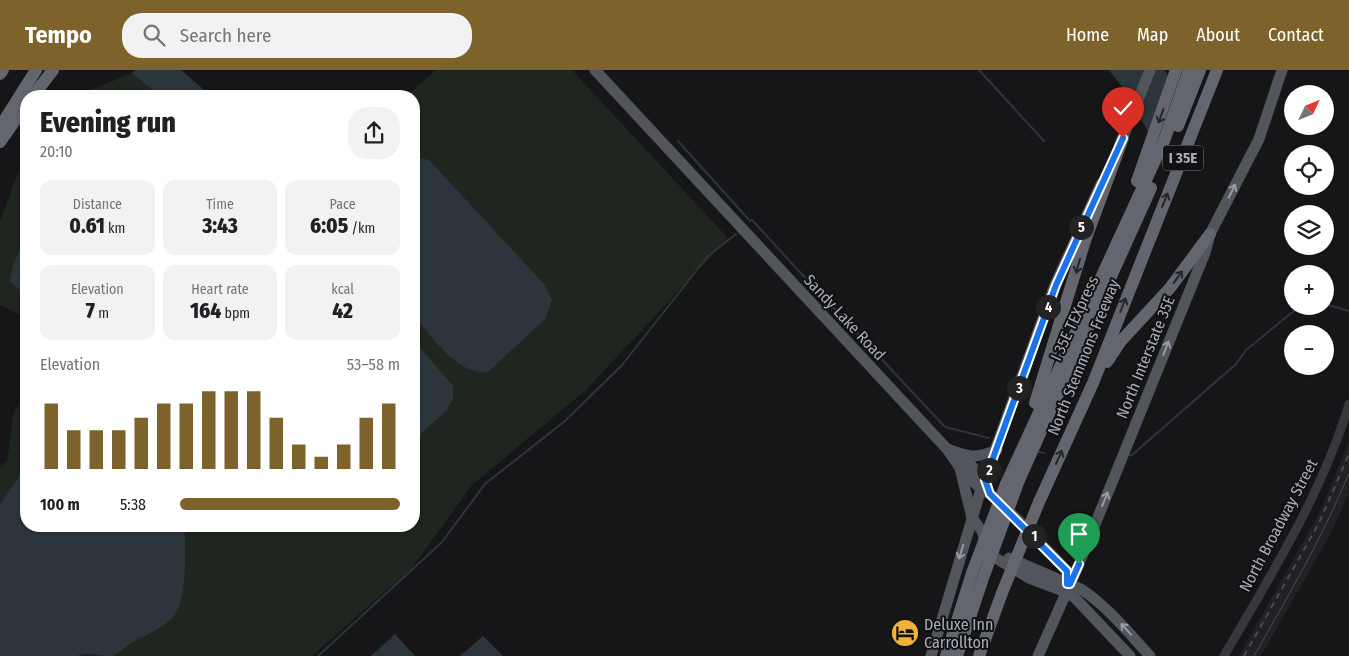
<!DOCTYPE html>
<meta charset="utf-8">
<style>
body{margin:0;font-family:"Fira Sans Condensed",sans-serif;background:#f2f2f2;color:#202124;height:100vh;display:flex;flex-direction:column;font-size:19px;white-space:nowrap}
*{box-sizing:border-box;margin:0}
p{font-size:16px;color:#757577}
.icon{flex:none;width:28px;height:28px;fill:none;stroke:currentColor;stroke-width:2;stroke-linecap:round;stroke-linejoin:round}
.map{position:relative;flex:1;overflow:hidden}
.drawer{position:absolute;left:20px;top:20px;width:400px;height:442px;display:flex;flex-direction:column;background:#fff;border-radius:20px;box-shadow:0 1px 4px #0004}
.drawer>*{flex:none}
.needle{width:32px;rotate:47deg}
.fabs{position:absolute;left:1284px;top:15px;display:grid;gap:10px}
.fabs a{display:grid;place-items:center;width:50px;height:50px;border-radius:50%;background:#fff;box-shadow:0 1px 4px #0004;font-size:25px}
.pin{position:absolute;display:grid;place-items:center;width:42px;height:42px;color:#fff;margin:-51px -21px;border-radius:50% 50% 50% 0;rotate:-45deg;box-shadow:0 0 5px #0007}
.pin .icon{rotate:45deg}
.km{position:absolute;width:25px;height:25px;margin:-12px;border-radius:50%;background:#222;color:#fff;font-size:14px;line-height:25px;text-align:center}
.round{display:grid;place-items:center;flex:none;width:52px;height:52px;border-radius:20px;background:#f2f2f2}
.headline{display:flex;align-items:center;justify-content:space-between;height:85px;padding:0 20px}
h1{font-size:28px;font-weight:800;line-height:38px}
.metrics{display:grid;grid-template-columns:repeat(3,1fr);gap:8px;height:85px;padding:5px 20px}
.metrics div{display:grid;align-content:center;border-radius:12px;background:#f2f2f2;text-align:center}
.metrics b{font-size:21px;font-weight:800}
.metrics small{font-size:14px;font-weight:400}
.metrics p{font-size:14px}
.chart{height:140px;padding:10px 20px}
.chart p{display:flex;justify-content:space-between}
.chart svg{width:100%;height:90px;margin-top:5px;stroke:#7e622b;stroke-width:6}
ul{padding:0 20px;list-style:none;font-size:16px}
li{display:grid;grid-template-columns:80px 60px 1fr;align-items:center;height:38px}
li i{height:12px;border-radius:6px;background:#7e622b}
header{display:flex;align-items:center;gap:30px;box-sizing:border-box;height:70px;padding:0 25px;background:#7e622b;color:#fff}
header strong{font-size:24px}
nav{display:flex;gap:28px;margin-inline-start:auto;font-size:18px}
.search{width:350px;height:45px;background:#f2f2f2;display:flex;align-items:center;gap:12px;box-sizing:border-box;padding:0 18px;border-radius:20px;color:#757577;font-size:19px}
.map>svg:first-child{display:block}
.built{fill:#222225}
.green{fill:#1e261f}
.water{fill:#2c353c}
.lines{fill:none;stroke-linecap:round;stroke-linejoin:round}
.stream{stroke:#2c353c;stroke-width:2}
.minor{stroke:#37383d;stroke-width:9}
.major{stroke:#53555c;stroke-width:11}
.highway{stroke:#63666e;stroke-width:12}
.tram{stroke:#4a4c52;stroke-width:1}
.rail{stroke:#4a4c52;stroke-width:2;stroke-dasharray:6 5;stroke-linecap:butt}
.highway-bridge{stroke:#63666e;stroke-width:12}
.oneway{stroke:#26262a}
.oneway2{stroke:#979ba6}
.route-casing{stroke:#fff;stroke-width:10}
.route{stroke:#1a73e8;stroke-width:6}
.labels{text-anchor:middle;stroke-width:4;stroke-linejoin:round;paint-order:stroke}
.shield{fill:#111113;stroke:#7b7e86;stroke-width:1}
.shield-label{font-size:15px;font-weight:bold;fill:#a8adb8}
.street-label{font-size:16px;fill:#a8adb8;stroke:#111113}
.poi-label{font-size:16px;fill:#a8adb8;stroke:#111113;text-anchor:start}
</style>
<header>
<strong>Tempo</strong>
<div class="search"><svg class="icon" aria-label="search" viewBox="0 0 24 24"><circle cx="10" cy="10" r="6"/><path d="M15 15l6 6"/></svg>Search here</div>
<nav><a>Home</a><a>Map</a><a>About</a><a>Contact</a></nav>
</header>
<div class="map">
<svg width="1349" height="586" viewBox="0 0 1349 586">
<rect width="100%" height="100%" fill="#161618"/>
<!-- built -->
<path class="built" d="M1349 371V423L1330 465 1261 586H1239L1320 442Z"/>
<!-- green -->
<g class="green">
<path d="M436 0H572L728 168 585 321 472 415 412 498 312 586H0V396L7 391 14 341 26 327V456H414V26H407Z"/>
<path d="M132 3 159 26H79V25Z"/>
<path d="M26 91V260L22 246 0 235V151L19 100Z"/>
</g>
<!-- water -->
<g class="water">
<path d="M135 0H181L211 26H159L132 3Z"/>
<path d="M1109 0H1164L1172 11 1151 67 1126 22Z"/>
<path d="M414 87 429 90 544 214 552 230 546 248 488 302C456 305 433 267 414 246Z"/>
<path d="M26 166V226L10 211 13 195Z"/>
<path d="M414 270 453 316V328L446 341 414 370Z"/>
<path d="M26 373V456H184C186 477 187 532 173 547 161 560 145 565 131 573 124 577 119 585 112 586 100 586 88 582 77 586H0V435L22 402Z"/>
<path d="M395 564 415 586H371Z"/>
<path d="M483 566 503 586H460Z"/>
</g>
<g class="lines">
<!-- stream -->
<g class="stream">
<path d="M979 0 1044 71"/>
<path d="M678 71 750 151"/>
<path d="M752 150 810 213"/>
<path d="M816 219 945 357 989 368"/>
<path d="M1325 234 1349 241"/>
<path d="M1039 382 1044 383"/>
<path d="M1128 385H1132L1236 294 1246 280 1300 236"/>
<path d="M318 586 442 472 485 414 565 351 622 295 708 186 736 164"/>
</g>
<!-- minor -->
<path class="minor" d="M1224 586C1271 505 1322 424 1349 334"/>
<!-- major -->
<g class="major">
<path d="M595 0 947 379 960 398 981 419 990 424 1020 452 1067 501V514"/>
<path d="M1120 75 1150 0"/>
<path d="M947 379C968 387 975 389 997 380"/>
<path d="M963 385 987 415"/>
<path d="M960 398 972 448 982 461 989 484 1029 508 1066 522 1075 528 1130 586"/>
<path d="M1009 488 1081 519C1108 537 1128 562 1150 586"/>
<path d="M931 586 981 419 1055 215 1101 114"/>
<path d="M1038 586 1079 494 1205 183 1210 164 1259 69 1282 0"/>
</g>
<!-- highway -->
<g class="highway">
<path d="M0 4 3 0"/>
<path d="M33 26 53 0"/>
<path d="M1178 56 1200 0"/>
<path d="M0 57 36 0"/>
<path d="M0 72 26 35"/>
<path d="M1137 111 1176 0"/>
<path d="M1107 292 1121 271 1170 218 1210 164"/>
<path d="M1035 333 1085 171 1123 68"/>
<path d="M1019 410 1151 118"/>
<path d="M1006 414 1164 71 1189 0"/>
<path d="M1039 432 1093 313 1217 0"/>
<path d="M946 586 972 503"/>
<path d="M957 586 982 511"/>
<path d="M979 586 1002 523"/>
</g>
<!-- tram -->
<path class="tram" d="M1254 586C1288 526 1323 467 1349 403"/>
<!-- rail -->
<path class="rail" d="M1244 586 1319 453 1349 384"/>
<!-- highway-bridge -->
<g class="highway-bridge">
<path d="M972 503 1006 414"/>
<path d="M982 511 1019 410"/>
<path d="M1002 523 1039 432"/>
</g>
</g>
<!-- one-way arrows -->
<defs><path id="oneway-shaft" d="M-6 0H5M1.5-3L5.5 0L1.5 3" fill="none" stroke-width="1.6" stroke-linecap="round" stroke-linejoin="round" transform="scale(1.25)"/></defs>
<g class="oneway">
<use href="#oneway-shaft" transform="translate(1161 46) rotate(110)"/>
<use href="#oneway-shaft" transform="translate(1165 130) rotate(-67)"/>
<use href="#oneway-shaft" transform="translate(1078 196) rotate(106)"/>
<use href="#oneway-shaft" transform="translate(1178 207) rotate(-54)"/>
<use href="#oneway-shaft" transform="translate(1123 235) rotate(-69)"/>
<use href="#oneway-shaft" transform="translate(1059 387) rotate(-66)"/>
</g>
<g class="oneway2">
<use href="#oneway-shaft" transform="translate(1232 121) rotate(-63)"/>
<use href="#oneway-shaft" transform="translate(1166 278) rotate(-68)"/>
<use href="#oneway-shaft" transform="translate(1105 429) rotate(-68)"/>
<use href="#oneway-shaft" transform="translate(961 482) rotate(108)"/>
<use href="#oneway-shaft" transform="translate(1126 559) rotate(-132)"/>
</g>
<g class="lines">
<defs>
<path id="route" d="M1079 494 1070 514H1067V501L990 424 985 410 1056 215 1123 68"/>
</defs>
<!-- route casing -->
<use href="#route" class="route-casing"/>
<!-- route -->
<use href="#route" class="route"/>
</g>
<!-- icons -->
<defs>
<symbol id="hotel-disc" viewBox="-11 -11 22 22"><circle r="9.5" fill="#f2b134" stroke="#111113"/><path d="M-6-4.5h1.5V1H6V5H4.5V3h-9V5H-6ZM-4 0a1.8 1.8 0 1 1 3.6 0ZM.5 0V-2.5h3Q6-2.5 6 0Z" fill="#111"/></symbol>
</defs>
<g fill-rule="evenodd">
<use href="#hotel-disc" x="889" y="547" width="32" height="32"/>
</g>
<g class="labels">
<!-- shield labels -->
<rect class="shield" x="1163" y="75.5" width="40" height="25" rx="4"/>
<g class="shield-label">
<text x="1183" y="93">I 35E</text>
</g>
<!-- street labels -->
<g class="street-label">
<text transform="translate(845 247) rotate(47)" y="6">Sandy Lake Road</text>
<text transform="translate(1074 248) rotate(-65)" y="6">I 35E TEXpress</text>
<text transform="translate(1083 287) rotate(-68)" y="6">North Stemmons Freeway</text>
<text transform="translate(1145 287) rotate(-68)" y="6">North Interstate 35E</text>
<text transform="translate(1278 455) rotate(-62)" y="6">North Broadway Street</text>
</g>
<!-- poi labels -->
<g class="poi-label">
<text x="924" y="560">Deluxe Inn<tspan x="924" dy="18">Carrollton</tspan></text>
</g>
</g>
</svg>
<div class="fabs">
<a><svg class="needle" viewBox="-14 -14 28 28"><path d="M0-13l5 13h-10z" fill="#e53935"/><path d="M0 13l5-13h-10z" fill="#757577"/></svg></a>
<a><svg class="icon" aria-label="locate" viewBox="0 0 24 24"><circle cx="12" cy="12" r="6"/><path d="M12 2v4M12 18v4M2 12h4M18 12h4"/></svg></a>
<a><svg class="icon" aria-label="layers" viewBox="0 0 24 24"><path d="M12 4l9 5-9 5-9-5zM3 14l9 5 9-5"/></svg></a>
<a>+</a>
<a>−</a>
</div>
<div class="pin" style="left:1079px;top:494px;background:#1e9e55"><svg class="icon" aria-label="arrive" viewBox="0 0 24 24"><path d="M6 21V4h12l-3 4 3 4H6"/></svg></div>
<div class="pin" style="left:1123px;top:68px;background:#d93025"><svg class="icon" aria-label="check" viewBox="0 0 24 24"><path d="M5 12l5 5 9-10"/></svg></div>
<b class="km" style="left:1034px;top:466px">1</b>
<b class="km" style="left:989px;top:400px">2</b>
<b class="km" style="left:1019px;top:318px">3</b>
<b class="km" style="left:1048px;top:237px">4</b>
<b class="km" style="left:1081px;top:157px">5</b>
<section class="drawer">
<div class="headline"><div><h1>Evening run</h1><p>20:10</p></div><a class="round"><svg class="icon" aria-label="share" viewBox="0 0 24 24"><path d="M12 15V3M7 8l5-5 5 5M5 13v7h14v-7"/></svg></a></div>
<div class="metrics">
<div><p>Distance</p><b>0.61<small> km</small></b></div>
<div><p>Time</p><b>3:43</b></div>
<div><p>Pace</p><b>6:05<small> /km</small></b></div>
</div>
<div class="metrics">
<div><p>Elevation</p><b>7<small> m</small></b></div>
<div><p>Heart rate</p><b>164<small> bpm</small></b></div>
<div><p>kcal</p><b>42</b></div>
</div>
<div class="chart"><p><span>Elevation</span>53–58 m</p>
<svg viewBox="0 0 160 44" preserveAspectRatio="none"><path d="M5 44V12M15 44V25M25 44V25M35 44V25M45 44V19M55 44V12M65 44V12M75 44V6M85 44V6M95 44V6M105 44V19M115 44V32M125 44V38M135 44V32M145 44V19M155 44V12"/></svg>
</div>
<ul>
<li><b>100 m</b>5:38<i style="width:100%"></i></li>
</ul>
</section>
</div>
